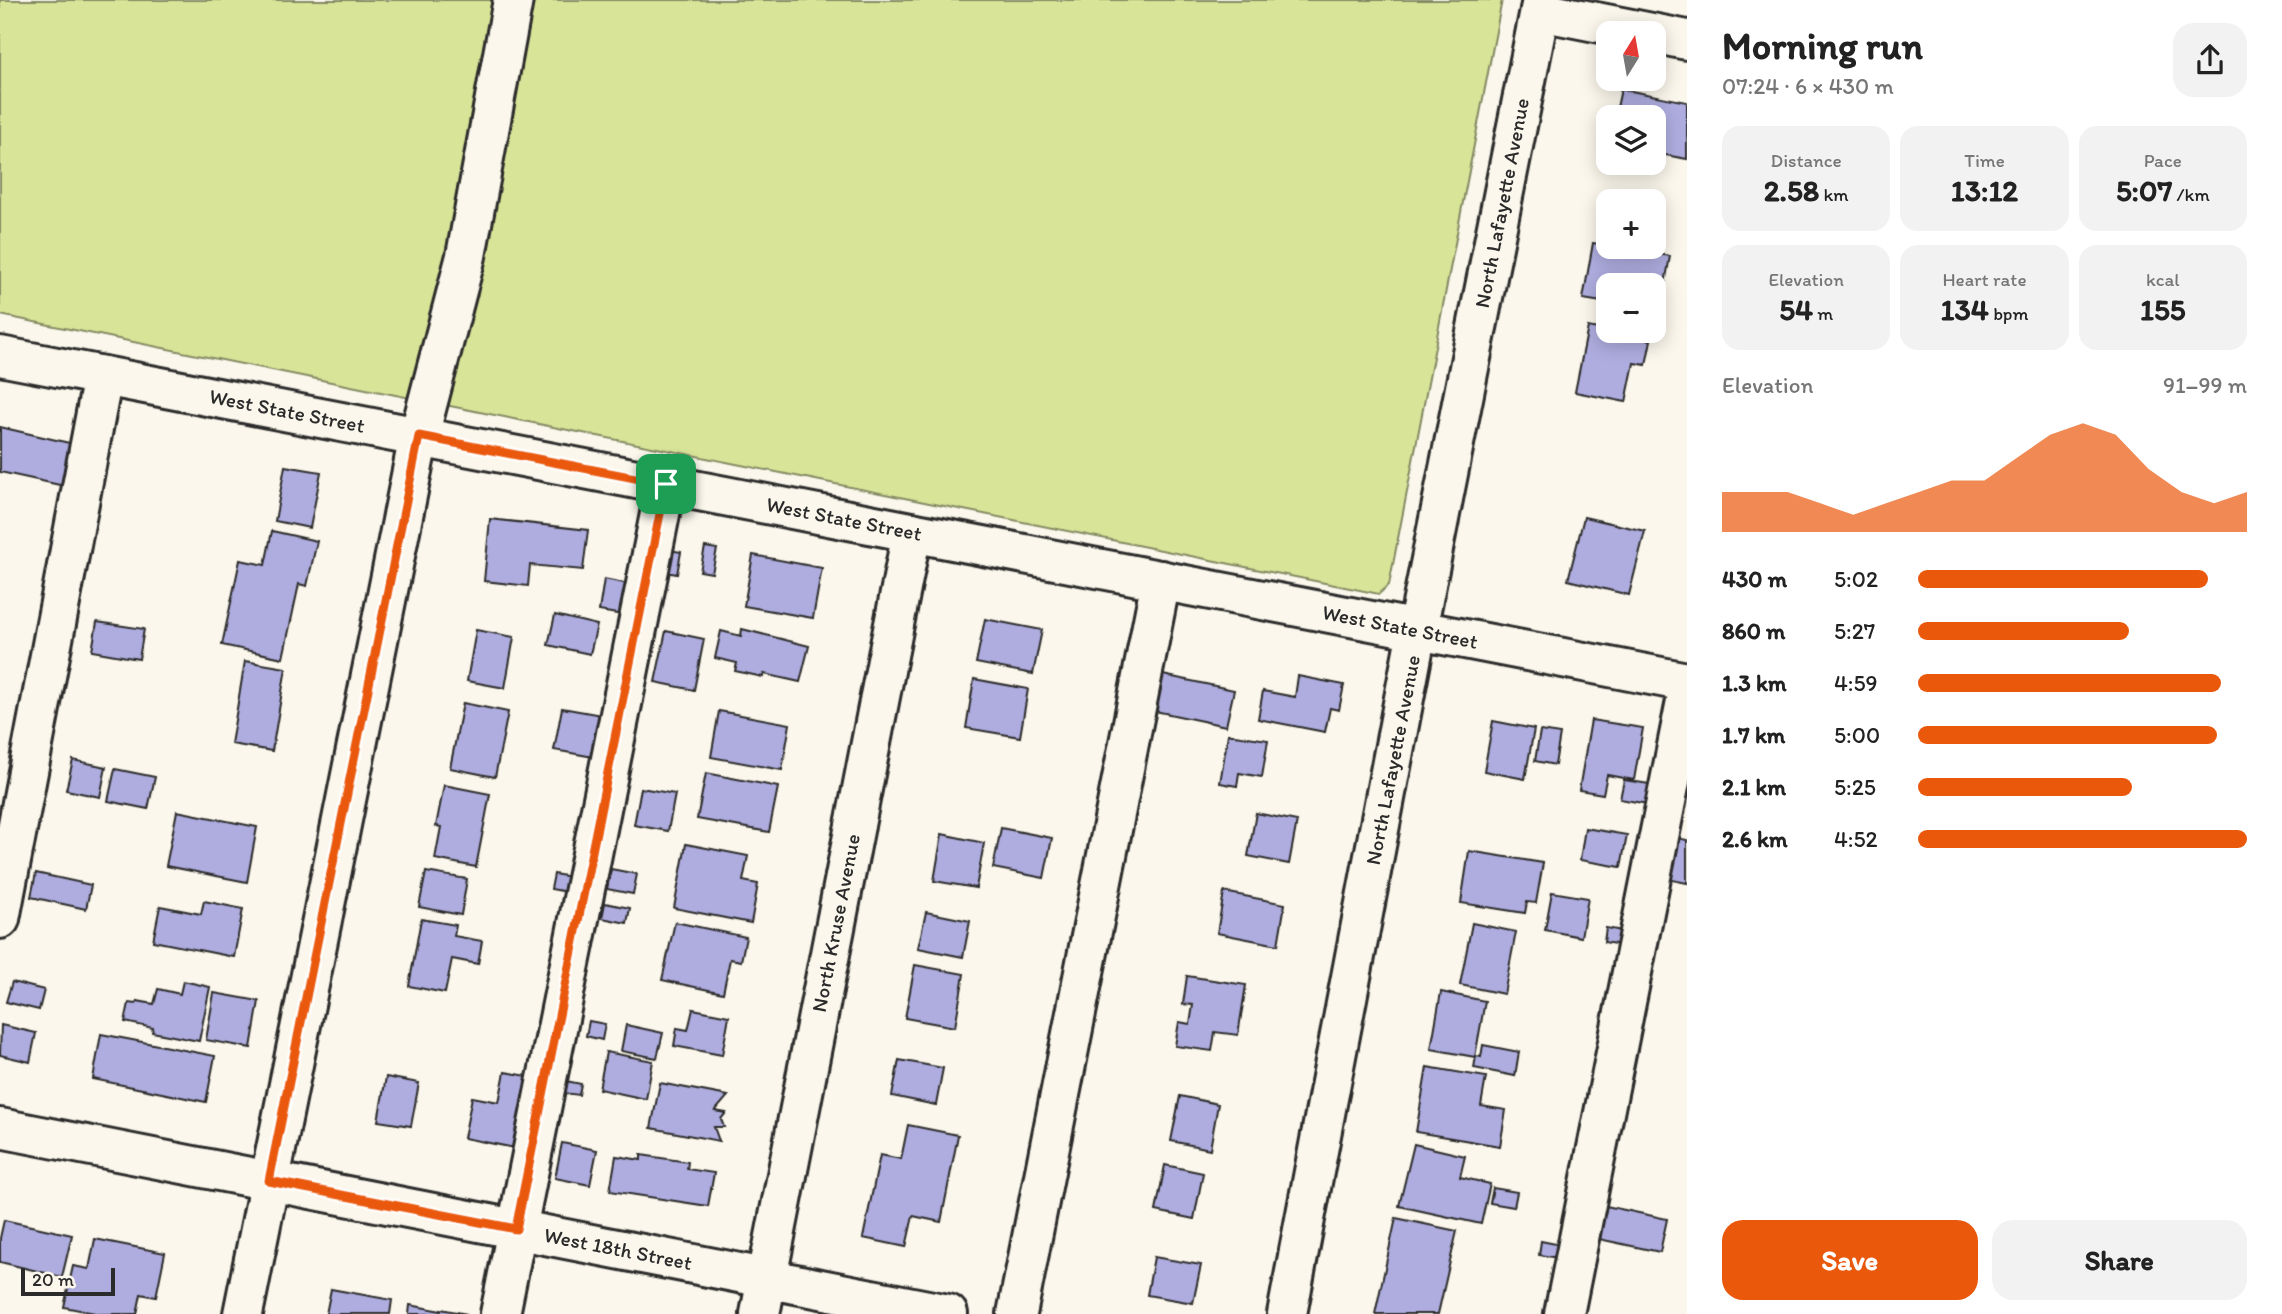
<!DOCTYPE html>
<meta charset="utf-8">
<style>
body{margin:0;font-family:Itim,sans-serif;background:#f2f2f2;color:#222;height:100vh;display:flex;flex-direction:column;font-size:26px;white-space:nowrap}
*{box-sizing:border-box;margin:0}
p{font-size:23px;color:#767676}
.icon{flex:none;width:38px;height:38px;fill:none;stroke:currentColor;stroke-width:2;stroke-linecap:round;stroke-linejoin:round}
.map{position:relative;flex:1;overflow:hidden}
.panel{display:flex;flex-direction:column;background:#fff;width:595px}
.panel>*{flex:none}
.needle{width:46px;rotate:11deg}
.controls{position:absolute;left:1596px;top:21px;display:grid;gap:14px}
.controls a{display:grid;place-items:center;width:70px;height:70px;border-radius:14px;background:#fff;box-shadow:0 4px 18px #0003;font-size:35px}
.scale{position:absolute;left:21px;bottom:18px;width:94px;box-sizing:border-box;padding-left:7px;border:4px solid #2b2b2b;border-top:0;font-size:19px;line-height:24px;white-space:nowrap;color:#2b2b2b;-webkit-text-stroke:5px #fbf7ec;paint-order:stroke}
.pin{position:absolute;display:grid;place-items:center;width:60px;height:60px;color:#fff;margin:-30px;border-radius:14px;box-shadow:0 4px 10px #0006}
.round{display:grid;place-items:center;flex:none;width:74px;height:74px;border-radius:21px;background:#f2f2f2}
.head{display:flex;align-items:center;justify-content:space-between;height:119px;padding:0 35px}
h1{font-size:38px;font-weight:800;line-height:52px}
.figures{display:grid;grid-template-columns:repeat(3,1fr);gap:10px;height:119px;padding:7px 35px}
.figures div{display:grid;align-content:center;border-radius:18px;background:#f2f2f2;text-align:center}
.figures b{font-size:30px;font-weight:800}
.figures small{font-size:19px;font-weight:400}
.figures p{font-size:19px}
.chart{height:196px;padding:14px 35px}
.chart p{display:flex;justify-content:space-between}
.chart svg{width:100%;height:126px;margin-top:7px;fill:#ea580c;opacity:.7}
.action{display:flex;gap:14px;margin-top:auto;padding:14px 35px}
.action a{flex:1;height:80px;border-radius:21px;background:#ea580c;color:#fff;font-size:28px;font-weight:800;line-height:80px;text-align:center}
.action a+a{background:#f2f2f2;color:#222}
ul{padding:0 35px;list-style:none;font-size:23px}
li{display:grid;grid-template-columns:112px 84px 1fr;align-items:center;height:52px}
li i{height:18px;border-radius:9px;background:#ea580c}
main{display:flex;flex:1;min-height:0}
.map>svg:first-child{display:block}
.green{fill:#d8e598;stroke:#828862;stroke-width:2}
.building{fill:#afaddf;stroke:#2b2b2b;stroke-width:2}
.lines{fill:none;stroke-linecap:round;stroke-linejoin:round}
.minor-casing{stroke:#2b2b2b;stroke-width:44}
.minor{stroke:#fbf7ec;stroke-width:38}
.route-casing{stroke:#fff;stroke-width:14}
.route{stroke:#ea580c;stroke-width:9}
.labels{text-anchor:middle;stroke-width:5;stroke-linejoin:round;paint-order:stroke}
.street-label{font-size:21px;fill:#2b2b2b;stroke:#fbf7ec}
</style>
<main>
<div class="map">
<svg width="1687" height="1314" viewBox="0 0 1687 1314">
<rect width="100%" height="100%" fill="#fbf7ec"/>
<filter id="ink" filterUnits="userSpaceOnUse"><feTurbulence type="fractalNoise" baseFrequency=".0143" numOctaves="2"/><feDisplacementMap in="SourceGraphic" scale="14" xChannelSelector="R" yChannelSelector="G"/><feConvolveMatrix kernelMatrix="1 2 1 2 8 2 1 2 1" color-interpolation-filters="sRGB"/></filter>
<g filter="url(#ink)">
<!-- green -->
<path class="green" d="M0 0H1502L1389 585 1379 594 0 315Z"/>
<!-- building -->
<g class="building">
<path d="M1621 89 1687 102V159L1654 153V117H1615Z"/>
<path d="M1593 243 1670 256 1660 312 1654 310V285H1608V303L1583 299Z"/>
<path d="M1588 327 1651 340 1646 365 1634 363 1626 402 1575 392Z"/>
<path d="M0 427 78 445 69 487 0 472Z"/>
<path d="M285 466 321 472 310 528 275 521Z"/>
<path d="M1584 517 1645 531 1629 595 1568 580Z"/>
<path d="M490 519 588 530 583 570 530 565 528 586 484 581Z"/>
<path d="M272 531 317 541 307 586 299 584 283 658 222 645 240 560 265 565Z"/>
<path d="M705 547 717 549 712 573 700 571Z"/>
<path d="M664 549 681 552 677 574 660 571Z"/>
<path d="M753 555 822 568 813 618 744 606Z"/>
<path d="M604 579 634 585 629 616 599 611Z"/>
<path d="M555 615 597 625 590 654 548 645Z"/>
<path d="M985 619 1042 630 1033 674 976 663Z"/>
<path d="M97 622 144 629 139 659 92 651Z"/>
<path d="M742 629 809 646 800 682 764 674 763 677 735 671 737 663 715 658 721 631 741 636Z"/>
<path d="M476 630 514 637 505 688 467 681Z"/>
<path d="M666 631 704 639 694 690 655 682Z"/>
<path d="M245 661 286 668 272 751 231 744Z"/>
<path d="M1163 675 1234 690 1226 726 1155 711Z"/>
<path d="M1298 676 1344 685 1339 710 1330 708 1325 732 1258 719 1263 691 1295 697Z"/>
<path d="M974 679 1028 689 1020 737 966 728Z"/>
<path d="M463 703 508 712 495 777 450 768Z"/>
<path d="M562 708 613 717 605 759 554 750Z"/>
<path d="M719 711 790 724 782 770 711 757Z"/>
<path d="M1591 720 1643 728 1634 780 1607 775 1603 794 1579 790Z"/>
<path d="M1493 721 1534 729 1525 779 1484 771Z"/>
<path d="M1540 731 1560 734 1555 765 1535 761Z"/>
<path d="M1228 734 1268 740 1262 777 1239 773 1237 786 1220 783Z"/>
<path d="M73 760 106 767 100 797 66 790Z"/>
<path d="M115 769 155 777 148 809 108 801Z"/>
<path d="M706 773 778 787 769 832 697 819Z"/>
<path d="M1624 780 1662 786 1659 806 1620 799Z"/>
<path d="M444 785 490 794 476 867 435 859 441 827 436 826Z"/>
<path d="M641 788 675 794 668 831 634 825Z"/>
<path d="M177 811 257 827 247 882 166 866Z"/>
<path d="M1256 813 1297 821 1289 864 1248 856Z"/>
<path d="M1001 828 1052 838 1044 878 993 868Z"/>
<path d="M1585 828 1627 835 1621 867 1580 860Z"/>
<path d="M942 834 984 843 976 888 934 881Z"/>
<path d="M1667 836 1687 840V883L1658 877Z"/>
<path d="M686 844 748 856 743 881 758 884 751 923 674 908Z"/>
<path d="M1469 851 1543 863 1536 903 1527 902 1525 913 1461 903Z"/>
<path d="M611 869 637 874 633 894 607 889Z"/>
<path d="M426 872 467 879 461 915 419 907Z"/>
<path d="M36 873 91 885 86 909 31 897Z"/>
<path d="M554 874 576 878 573 893 551 889Z"/>
<path d="M1224 892 1285 904 1278 945 1217 933Z"/>
<path d="M1552 892 1588 898 1581 937 1545 930Z"/>
<path d="M204 901 243 909 234 957 153 941 160 906 201 914Z"/>
<path d="M605 903 630 908 627 923 602 918Z"/>
<path d="M926 912 970 921 963 957 918 948Z"/>
<path d="M421 919 456 925 454 936 482 941 478 964 452 959 445 993 409 986Z"/>
<path d="M675 922 746 937 741 961 730 959 723 993 662 980Z"/>
<path d="M1472 923 1516 932 1504 994 1460 985Z"/>
<path d="M1606 928 1628 932 1626 946 1604 942Z"/>
<path d="M915 965 964 974 955 1027 905 1018Z"/>
<path d="M1187 976 1246 985 1238 1035 1215 1032 1212 1051 1175 1046 1179 1022 1190 1024 1193 1005 1183 1004Z"/>
<path d="M183 981 210 987 199 1041 152 1032 153 1028 125 1022 129 1003 136 1004 137 1001 154 1004 158 989 180 994Z"/>
<path d="M12 982 44 990 39 1010 6 1002Z"/>
<path d="M1441 992 1485 1001 1475 1057 1431 1049Z"/>
<path d="M214 993 259 1001 251 1048 206 1040Z"/>
<path d="M693 1009 729 1016 722 1055 674 1046 677 1028 688 1030Z"/>
<path d="M589 1021 605 1024 602 1040 586 1036Z"/>
<path d="M1 1025 36 1033 30 1062 0 1055Z"/>
<path d="M626 1025 663 1033 657 1058 621 1051Z"/>
<path d="M101 1034 215 1056 206 1102 93 1079Z"/>
<path d="M1483 1045 1519 1052 1515 1076 1474 1068 1476 1056 1481 1057Z"/>
<path d="M606 1052 653 1061 646 1099 599 1089Z"/>
<path d="M899 1060 943 1068 936 1105 892 1096Z"/>
<path d="M1427 1067 1486 1077 1481 1106 1506 1110 1500 1146 1416 1132Z"/>
<path d="M505 1072 539 1078 525 1150 464 1138 472 1097 499 1102Z"/>
<path d="M386 1077 419 1083 411 1126 378 1121Z"/>
<path d="M566 1081 581 1084 579 1095 563 1093Z"/>
<path d="M660 1083 728 1096 715 1111 726 1113 721 1119 724 1127H714L719 1141 651 1128Z"/>
<path d="M1180 1096 1218 1104 1210 1149 1171 1141Z"/>
<path d="M908 1125 958 1135 941 1222 913 1216 906 1247 863 1238 880 1155 901 1159Z"/>
<path d="M562 1143 597 1150 590 1185 555 1178Z"/>
<path d="M1414 1144 1465 1156 1460 1177 1490 1184 1481 1224 1399 1206Z"/>
<path d="M641 1155 688 1162 687 1169 714 1173 708 1206 610 1191 616 1156 641 1160Z"/>
<path d="M1165 1165 1203 1173 1194 1219 1156 1211Z"/>
<path d="M1493 1188 1517 1192 1514 1207 1490 1203Z"/>
<path d="M1606 1206 1667 1219 1660 1252 1599 1239Z"/>
<path d="M1396 1218 1457 1231 1438 1314H1375Z"/>
<path d="M4 1220 72 1235 62 1277 0 1262V1238Z"/>
<path d="M95 1239 165 1253 156 1297 141 1294 137 1314H100L64 1307 73 1266 89 1269Z"/>
<path d="M1541 1241 1561 1245 1559 1258 1539 1255Z"/>
<path d="M1154 1257 1201 1265 1193 1303 1147 1295Z"/>
<path d="M331 1289 392 1300 390 1314H326Z"/>
<path d="M410 1305 441 1311V1309L467 1314H409Z"/>
</g>
<g class="lines">
<defs>
<g id="minor">
<path d="M1540 11 1687 40"/>
<path d="M0 356 1687 682"/>
<path d="M0 919 103 376"/>
<path d="M0 1128 948 1314"/>
<path d="M243 1314 419 436 466 256 513 0"/>
<path d="M500 1314 666 484"/>
<path d="M760 1314 912 532"/>
<path d="M1017 1314 1161 580"/>
<path d="M1287 1314 1417 630 1542 0"/>
<path d="M1564 1314 1687 696"/>
</g>
</defs>
<!-- minor casing -->
<use href="#minor" class="minor-casing"/>
<!-- minor -->
<use href="#minor" class="minor"/>
</g>
</g>
<g class="lines" filter="url(#ink)">
<defs>
<path id="route" d="M419 436 666 484 516 1229 269 1181Z"/>
</defs>
<!-- route casing -->
<use href="#route" class="route-casing"/>
<!-- route -->
<use href="#route" class="route"/>
</g>
<g class="labels">
<!-- street labels -->
<g class="street-label">
<text transform="translate(1502 203) rotate(-79)" y="7">North Lafayette Avenue</text>
<text transform="translate(287 411) rotate(11)" y="7">West State Street</text>
<text transform="translate(844 519) rotate(11)" y="7">West State Street</text>
<text transform="translate(1400 627) rotate(11)" y="7">West State Street</text>
<text transform="translate(1393 760) rotate(-79)" y="7">North Lafayette Avenue</text>
<text transform="translate(836 923) rotate(-79)" y="7">North Kruse Avenue</text>
<text transform="translate(618 1249) rotate(11)" y="7">West 18th Street</text>
</g>
</g>
</svg>
<div class="controls">
<a><svg class="needle" viewBox="-14 -14 28 28"><path d="M0-13l5 13h-10z" fill="#e53935"/><path d="M0 13l5-13h-10z" fill="#767676"/></svg></a>
<a><svg class="icon" aria-label="layers" viewBox="0 0 24 24"><path d="M12 4l9 5-9 5-9-5zM3 14l9 5 9-5"/></svg></a>
<a>+</a>
<a>−</a>
</div>
<div class="scale">20 m</div>
<div class="pin" style="left:666px;top:484px;background:#1e9e55"><svg class="icon" aria-label="arrive" viewBox="0 0 24 24"><path d="M6 21V4h12l-3 4 3 4H6"/></svg></div>
</div>
<section class="panel">
<div class="head"><div><h1>Morning run</h1><p>07:24 · 6 × 430 m</p></div><a class="round"><svg class="icon" aria-label="share" viewBox="0 0 24 24"><path d="M12 15V3M7 8l5-5 5 5M5 13v7h14v-7"/></svg></a></div>
<div class="figures">
<div><p>Distance</p><b>2.58<small> km</small></b></div>
<div><p>Time</p><b>13:12</b></div>
<div><p>Pace</p><b>5:07<small> /km</small></b></div>
</div>
<div class="figures">
<div><p>Elevation</p><b>54<small> m</small></b></div>
<div><p>Heart rate</p><b>134<small> bpm</small></b></div>
<div><p>kcal</p><b>155</b></div>
</div>
<div class="chart"><p><span>Elevation</span>91–99 m</p>
<svg viewBox="0 0 160 44" preserveAspectRatio="none"><path d="M0 44V30L10 30L20 30L30 34L40 38L50 34L60 30L70 26L80 26L90 18L100 10L110 6L120 10L130 22L140 30L150 34L160 30V44z"/></svg>
</div>
<ul>
<li><b>430 m</b>5:02<i style="width:88%"></i></li>
<li><b>860 m</b>5:27<i style="width:64%"></i></li>
<li><b>1.3 km</b>4:59<i style="width:92%"></i></li>
<li><b>1.7 km</b>5:00<i style="width:91%"></i></li>
<li><b>2.1 km</b>5:25<i style="width:65%"></i></li>
<li><b>2.6 km</b>4:52<i style="width:100%"></i></li>
</ul>
<div class="action"><a>Save</a><a>Share</a></div>
</section>
</main>
